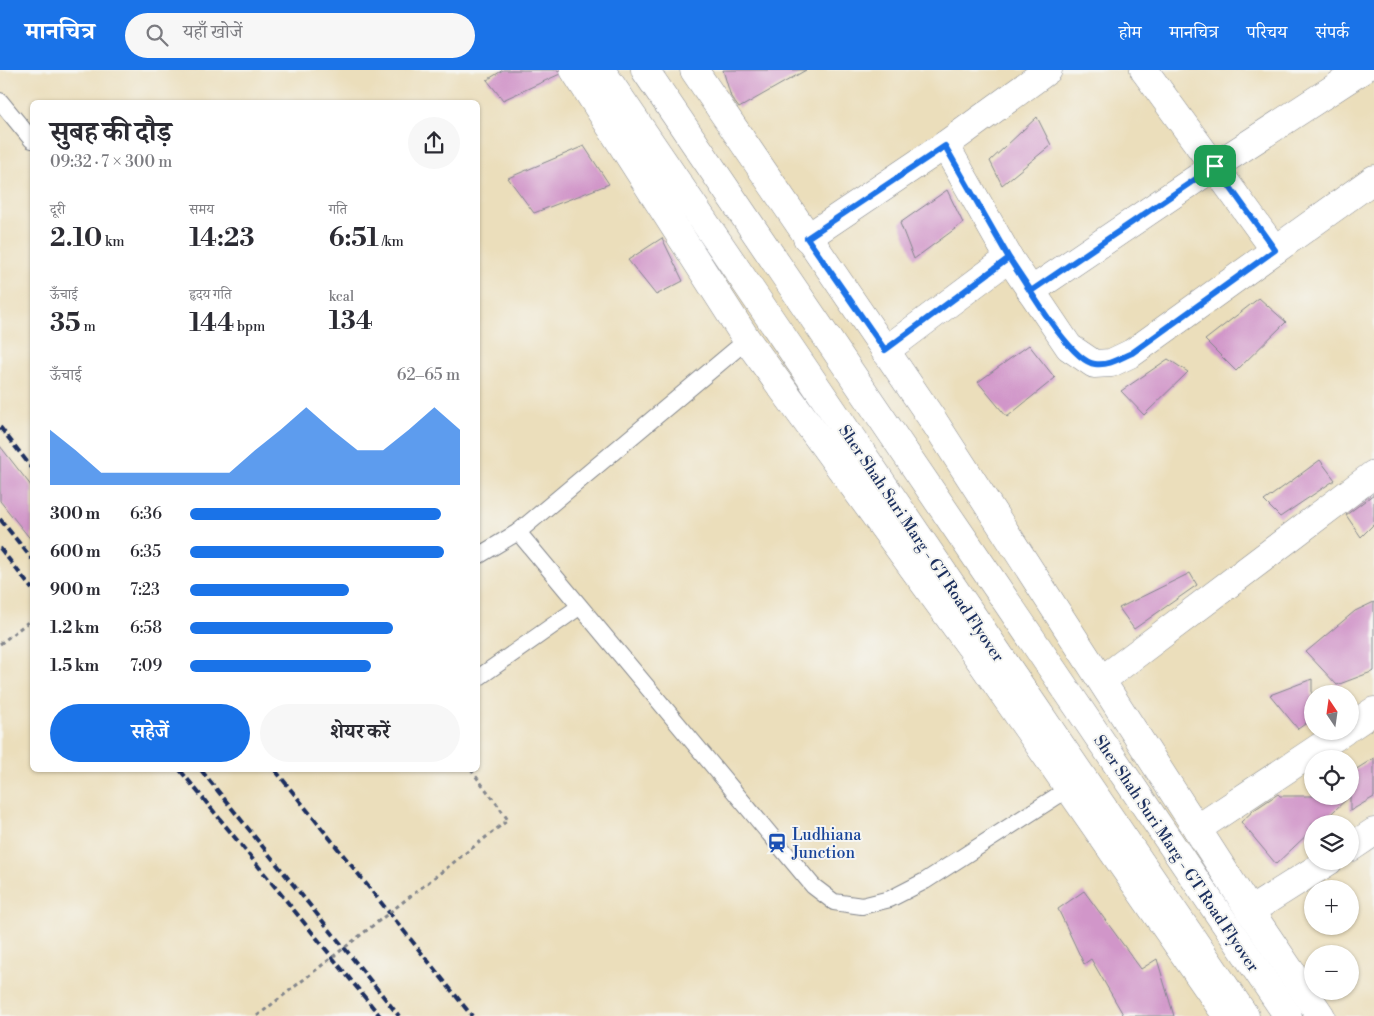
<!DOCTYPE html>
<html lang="hi">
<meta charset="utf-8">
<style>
body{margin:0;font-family:"Libre Bodoni","Noto Serif Devanagari",serif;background:#f7f7f7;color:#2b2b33;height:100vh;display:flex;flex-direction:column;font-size:19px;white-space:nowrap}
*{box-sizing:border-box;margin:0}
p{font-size:16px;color:#7c7c81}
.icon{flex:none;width:28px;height:28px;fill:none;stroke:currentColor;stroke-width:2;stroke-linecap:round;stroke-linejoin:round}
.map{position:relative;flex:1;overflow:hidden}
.sheet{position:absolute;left:30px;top:30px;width:450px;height:672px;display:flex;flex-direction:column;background:#fff;border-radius:8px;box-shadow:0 1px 4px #0004}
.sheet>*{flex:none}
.needle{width:32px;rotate:347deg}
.buttons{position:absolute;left:1304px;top:615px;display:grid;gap:10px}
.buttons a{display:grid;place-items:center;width:55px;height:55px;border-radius:50%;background:#fff;box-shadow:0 1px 4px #0004;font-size:25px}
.pin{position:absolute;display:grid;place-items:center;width:42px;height:42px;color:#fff;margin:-21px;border-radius:10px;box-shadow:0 2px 8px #0006}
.round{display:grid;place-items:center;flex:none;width:52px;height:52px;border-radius:26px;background:#f7f7f7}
.summary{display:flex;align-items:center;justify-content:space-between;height:85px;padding:0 20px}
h1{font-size:28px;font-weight:700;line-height:38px}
.figures{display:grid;grid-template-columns:repeat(3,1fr);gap:8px;height:85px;padding:5px 20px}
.figures div{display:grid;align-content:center}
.figures b{font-size:25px;font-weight:700}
.figures small{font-size:14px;font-weight:400}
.figures p{font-size:14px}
.chart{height:140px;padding:10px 20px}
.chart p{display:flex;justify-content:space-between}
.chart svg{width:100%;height:90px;margin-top:5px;fill:#1a73e8;opacity:.7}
.action{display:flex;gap:10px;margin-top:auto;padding:10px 20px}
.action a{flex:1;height:58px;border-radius:30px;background:#1a73e8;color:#fff;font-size:20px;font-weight:700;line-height:58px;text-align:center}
.action a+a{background:#f7f7f7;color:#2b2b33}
ul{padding:0 20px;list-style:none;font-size:16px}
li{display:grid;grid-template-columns:80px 60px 1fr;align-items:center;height:38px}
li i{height:12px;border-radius:6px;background:#1a73e8}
header{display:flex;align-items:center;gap:30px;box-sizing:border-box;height:70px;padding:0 25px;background:#1a73e8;color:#fff}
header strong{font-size:24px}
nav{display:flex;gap:28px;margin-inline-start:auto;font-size:18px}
.search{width:350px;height:45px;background:#f7f7f7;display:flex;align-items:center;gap:12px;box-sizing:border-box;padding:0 18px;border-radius:28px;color:#7c7c81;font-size:19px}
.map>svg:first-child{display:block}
.building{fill:#d196c9}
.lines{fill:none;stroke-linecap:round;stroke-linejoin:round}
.service-casing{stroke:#83868c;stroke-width:18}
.minor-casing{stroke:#83868c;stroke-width:29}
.tertiary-casing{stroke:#83868c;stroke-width:29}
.primary-casing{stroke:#83868c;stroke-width:29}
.path{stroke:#83868c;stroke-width:3;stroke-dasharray:4 4;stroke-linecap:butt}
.service{stroke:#fff;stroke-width:16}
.minor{stroke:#fff;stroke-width:28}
.tertiary{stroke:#fff;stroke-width:28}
.primary{stroke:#fff;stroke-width:28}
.rail{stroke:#1b2f5e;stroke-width:4;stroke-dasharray:8 4;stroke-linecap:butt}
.path-bridge{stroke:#83868c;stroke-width:3;stroke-dasharray:4 4;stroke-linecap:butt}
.route-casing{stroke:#fff;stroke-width:10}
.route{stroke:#1a73e8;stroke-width:6}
.labels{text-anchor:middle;stroke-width:4;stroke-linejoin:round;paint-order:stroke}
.street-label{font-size:16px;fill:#1b2f5e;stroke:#f6f6f2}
.transit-label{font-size:16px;fill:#164399;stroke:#f6f6f2;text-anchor:start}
</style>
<header>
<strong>मानचित्र</strong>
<div class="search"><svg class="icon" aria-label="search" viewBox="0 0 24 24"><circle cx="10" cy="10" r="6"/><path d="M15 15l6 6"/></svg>यहाँ खोजें</div>
<nav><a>होम</a><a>मानचित्र</a><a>परिचय</a><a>संपर्क</a></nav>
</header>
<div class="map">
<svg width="1374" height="946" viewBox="0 0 1374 946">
<rect width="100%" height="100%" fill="#f6f6f2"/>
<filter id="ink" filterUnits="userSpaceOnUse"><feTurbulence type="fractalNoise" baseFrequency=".02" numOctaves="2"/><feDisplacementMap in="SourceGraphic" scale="10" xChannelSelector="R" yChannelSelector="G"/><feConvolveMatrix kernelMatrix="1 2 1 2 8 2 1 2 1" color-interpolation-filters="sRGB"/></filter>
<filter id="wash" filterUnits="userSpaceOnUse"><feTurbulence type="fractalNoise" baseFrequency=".0096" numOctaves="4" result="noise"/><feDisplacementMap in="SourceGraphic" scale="20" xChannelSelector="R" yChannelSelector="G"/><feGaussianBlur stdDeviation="1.12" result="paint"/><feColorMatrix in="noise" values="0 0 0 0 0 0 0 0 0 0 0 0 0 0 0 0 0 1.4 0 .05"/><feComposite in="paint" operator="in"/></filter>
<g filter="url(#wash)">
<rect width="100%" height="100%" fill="#ebdebb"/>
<g id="blocks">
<!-- building -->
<g class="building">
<path d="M503 0H558L560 4 503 30 487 10Z"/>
<path d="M723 0H806L739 38 731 27Z"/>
<path d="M1037 47 1051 75 1002 115 990 91Z"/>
<path d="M584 76 609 114 534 143 508 108Z"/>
<path d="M947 120 963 153 914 189 900 153Z"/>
<path d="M662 168 683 211 656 225 628 190Z"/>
<path d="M1259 228 1286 252 1236 301 1205 270Z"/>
<path d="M1029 275 1055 308 1007 347 978 312Z"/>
<path d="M1168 289 1188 302 1144 345 1121 321Z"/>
<path d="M0 376 32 417V471L0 431Z"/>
<path d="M1320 390 1335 410 1280 447 1264 431Z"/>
<path d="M1374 424V454L1361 467 1346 445Z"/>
<path d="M1190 503 1197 515 1134 559 1119 538Z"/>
<path d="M1374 532V601L1337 615 1306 582 1355 541Z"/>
<path d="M1312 609V649L1298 659 1270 625Z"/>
<path d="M1374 688V727L1350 741V703Z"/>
<path d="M1278 724 1280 726H1350L1320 754H1312V760L1276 794 1241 752 1254 740Z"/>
<path d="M1084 821 1141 899 1157 889 1174 946H1124L1091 889 1084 894 1058 839Z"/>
</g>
</g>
</g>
<g filter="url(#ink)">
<use href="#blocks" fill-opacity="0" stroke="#83868c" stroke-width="1"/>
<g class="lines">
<defs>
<g id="service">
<path d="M0 31 32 70"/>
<path d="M518 462 813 816 834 832 862 836 890 829 925 811 1068 719"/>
<path d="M478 486 518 462 747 270"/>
<path d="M478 608 579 537"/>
</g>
<g id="minor">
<path d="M1144 0 1275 180"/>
<path d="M945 75 1009 188 1069 277 1094 294 1111 293 1132 283 1374 109"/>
<path d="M807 168 945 75 1048 0"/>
<path d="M1031 221 1215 96 1362 0"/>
<path d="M885 281 1009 188"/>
<path d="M1102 610 1374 404"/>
<path d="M1350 657 1374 641"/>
<path d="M1197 759 1344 661"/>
<path d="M1350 778 1374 762"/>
<path d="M1250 841 1329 791"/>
</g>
<g id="tertiary">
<path d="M574 0 747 270 975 583 1227 946"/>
<path d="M694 0 935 353 1250 841 1321 946"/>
</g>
<g id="primary">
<path d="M601 0 1245 946"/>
<path d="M645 0 1288 946"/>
</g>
</defs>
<!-- service casing -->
<use href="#service" class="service-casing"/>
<!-- minor casing -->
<use href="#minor" class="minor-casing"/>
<!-- tertiary casing -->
<use href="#tertiary" class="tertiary-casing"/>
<!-- primary casing -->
<use href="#primary" class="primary-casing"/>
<!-- path -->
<g class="path">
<path d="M0 574 32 549"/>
<path d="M471 700 497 734"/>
</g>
<!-- service -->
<use href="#service" class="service"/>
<!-- minor -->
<use href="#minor" class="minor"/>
<!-- tertiary -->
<use href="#tertiary" class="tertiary"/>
<!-- primary -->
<use href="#primary" class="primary"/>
<!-- rail -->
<g class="rail">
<path d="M0 357 32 398"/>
<path d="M0 449 32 489"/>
<path d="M0 478 32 519"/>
<path d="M180 700 380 946"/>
<path d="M201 700 399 946"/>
<path d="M275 700 472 946"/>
</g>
<!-- path-bridge -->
<path class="path-bridge" d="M257 946 508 750 497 734"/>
</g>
</g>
<g class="lines" filter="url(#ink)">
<defs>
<path id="route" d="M1215 96 1031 221 1009 188 945 76 807 168 885 280 1009 188C1024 210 1070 292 1095 294 1109 296 1120 288 1132 283L1275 180 1215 96"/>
</defs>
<!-- route casing -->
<use href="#route" class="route-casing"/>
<!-- route -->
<use href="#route" class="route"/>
</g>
<!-- icons -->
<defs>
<symbol id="station-bare" viewBox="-9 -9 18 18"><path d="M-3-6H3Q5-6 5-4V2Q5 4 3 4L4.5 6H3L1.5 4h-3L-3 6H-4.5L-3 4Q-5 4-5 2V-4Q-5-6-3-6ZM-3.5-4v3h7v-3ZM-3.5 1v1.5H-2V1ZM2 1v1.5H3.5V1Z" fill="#1a4fb4" stroke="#f6f6f2" stroke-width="2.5" paint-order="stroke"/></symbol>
</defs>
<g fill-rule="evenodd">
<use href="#station-bare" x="763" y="759" width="28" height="28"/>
</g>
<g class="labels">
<!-- street labels -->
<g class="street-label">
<text transform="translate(922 473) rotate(56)" y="6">Sher Shah Suri Marg - GT Road Flyover</text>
<text transform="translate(1177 783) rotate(56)" y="6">Sher Shah Suri Marg - GT Road Flyover</text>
</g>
<!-- transit labels -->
<g class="transit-label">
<text x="792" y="770">Ludhiana<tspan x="792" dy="18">Junction</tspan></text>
</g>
</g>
</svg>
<div class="buttons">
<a><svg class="needle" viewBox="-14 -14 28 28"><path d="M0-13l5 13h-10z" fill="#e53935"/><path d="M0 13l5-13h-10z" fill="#7c7c81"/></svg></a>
<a><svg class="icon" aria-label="locate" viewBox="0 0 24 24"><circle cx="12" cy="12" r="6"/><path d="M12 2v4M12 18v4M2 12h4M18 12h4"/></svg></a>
<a><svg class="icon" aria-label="layers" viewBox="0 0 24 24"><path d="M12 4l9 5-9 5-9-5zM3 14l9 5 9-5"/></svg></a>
<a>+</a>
<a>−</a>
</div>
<div class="pin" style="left:1215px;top:96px;background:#1e9e55"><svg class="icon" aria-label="arrive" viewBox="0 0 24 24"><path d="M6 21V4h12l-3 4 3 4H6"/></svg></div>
<section class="sheet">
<div class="summary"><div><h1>सुबह की दौड़</h1><p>09:32 · 7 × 300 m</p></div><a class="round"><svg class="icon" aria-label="share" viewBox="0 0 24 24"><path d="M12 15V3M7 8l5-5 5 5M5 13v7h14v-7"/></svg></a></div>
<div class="figures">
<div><p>दूरी</p><b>2.10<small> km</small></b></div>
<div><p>समय</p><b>14:23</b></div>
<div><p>गति</p><b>6:51<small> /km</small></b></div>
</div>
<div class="figures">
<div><p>ऊँचाई</p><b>35<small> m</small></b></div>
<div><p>हृदय गति</p><b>144<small> bpm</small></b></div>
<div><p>kcal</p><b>134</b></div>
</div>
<div class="chart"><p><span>ऊँचाई</span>62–65 m</p>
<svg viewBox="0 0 160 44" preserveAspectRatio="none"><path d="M0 44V17L10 27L20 38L30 38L40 38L50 38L60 38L70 38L80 27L90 17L100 6L110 17L120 27L130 27L140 17L150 6L160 17V44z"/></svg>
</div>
<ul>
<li><b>300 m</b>6:36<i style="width:93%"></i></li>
<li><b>600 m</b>6:35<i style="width:94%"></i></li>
<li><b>900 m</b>7:23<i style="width:59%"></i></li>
<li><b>1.2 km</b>6:58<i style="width:75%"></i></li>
<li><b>1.5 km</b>7:09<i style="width:67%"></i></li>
</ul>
<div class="action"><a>सहेजें</a><a>शेयर करें</a></div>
</section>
</div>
